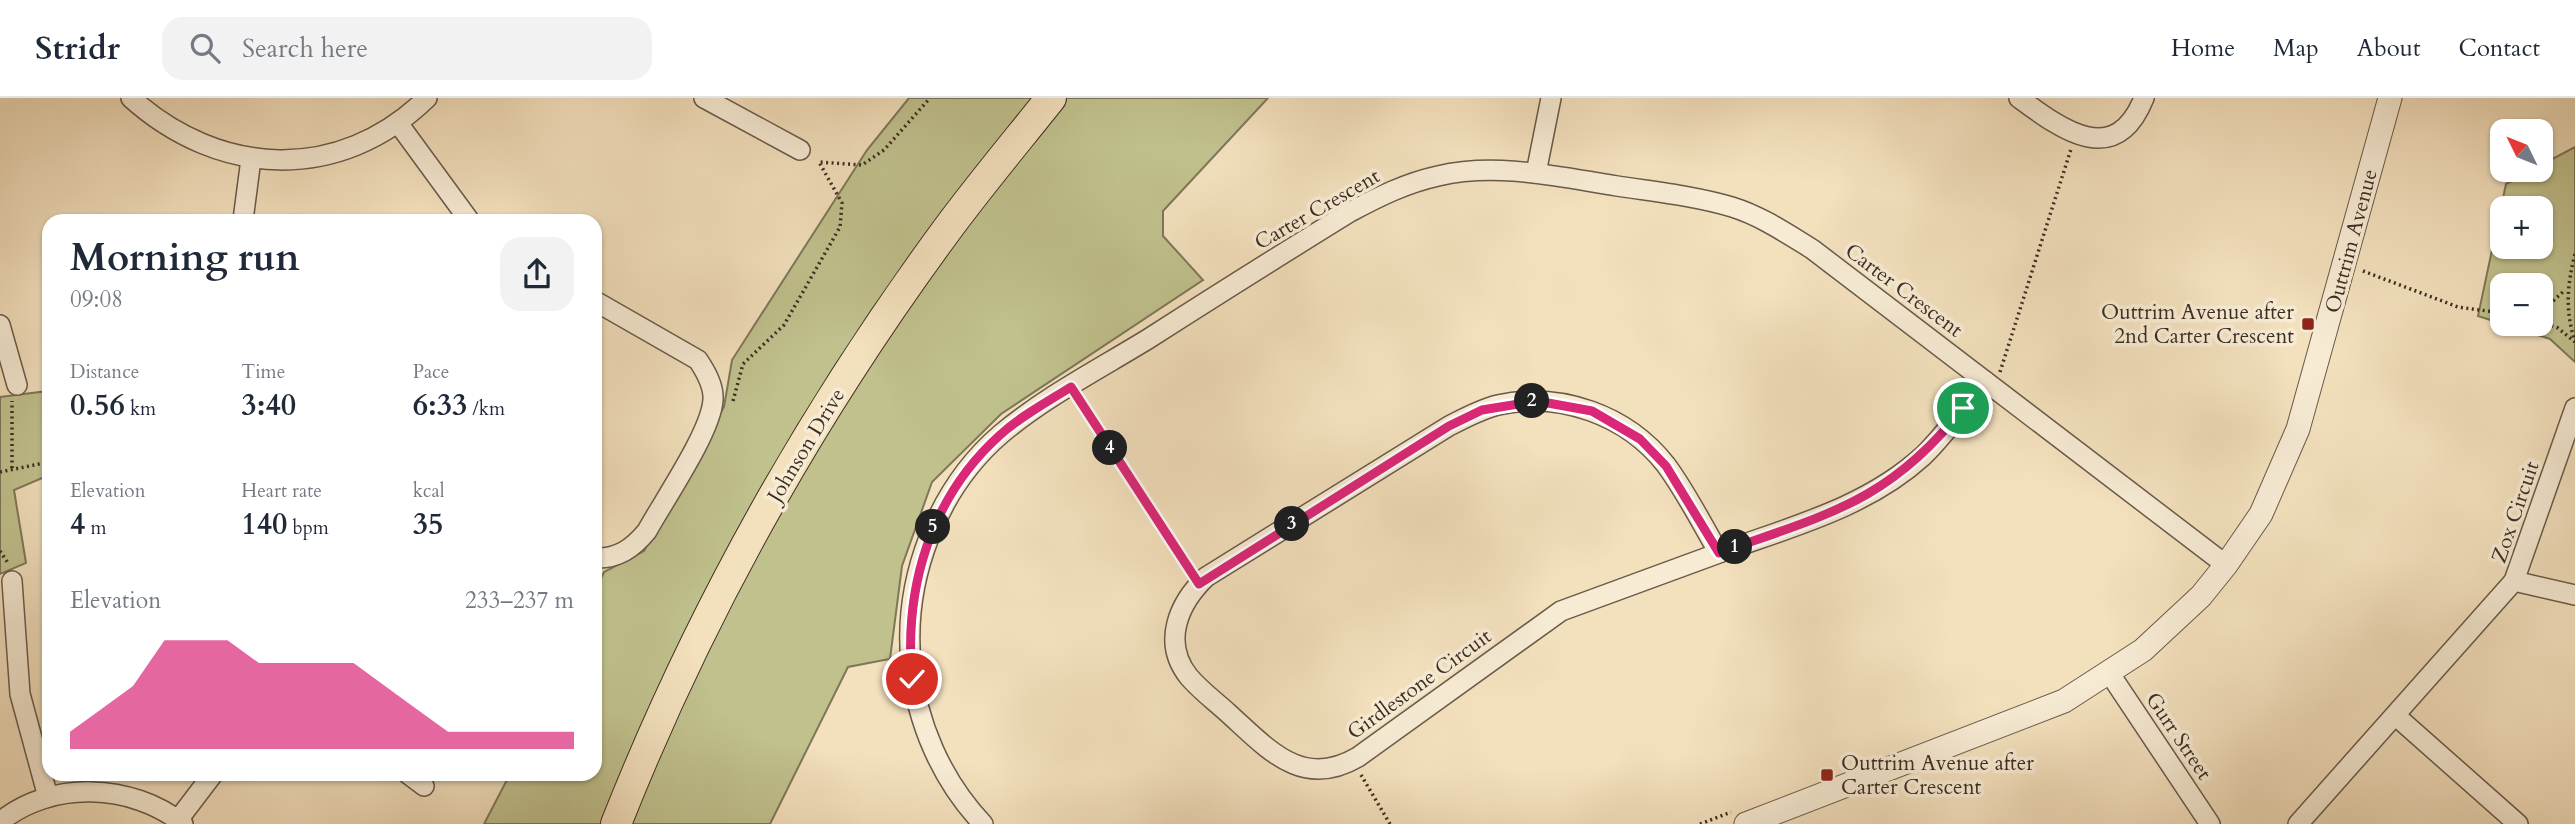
<!DOCTYPE html>
<meta charset="utf-8">
<style>
body{margin:0;font-family:Cardo,serif;background:#f2f2f3;color:#1f2937;height:100vh;display:flex;flex-direction:column;font-size:26px;white-space:nowrap}
*{box-sizing:border-box;margin:0}
p{font-size:23px;color:#747a83}
.icon{flex:none;width:38px;height:38px;fill:none;stroke:currentColor;stroke-width:2;stroke-linecap:round;stroke-linejoin:round}
.map{position:relative;flex:1;overflow:hidden}
.drawer{position:absolute;left:42px;top:116px;width:560px;height:567px;display:flex;flex-direction:column;background:#fff;border-radius:21px;box-shadow:0 2px 5px #0004}
.drawer>*{flex:none}
.needle{width:46px;rotate:313deg}
.tools{position:absolute;left:2490px;top:21px;display:grid;gap:14px}
.tools a{display:grid;place-items:center;width:63px;height:63px;border-radius:14px;background:#fff;box-shadow:0 2px 5px #0004;font-size:35px}
.pin{position:absolute;display:grid;place-items:center;width:60px;height:60px;color:#fff;margin:-30px;border:4px solid #fff;border-radius:50%;box-shadow:0 2px 7px #0007}
.km{position:absolute;width:35px;height:35px;margin:-18px;border-radius:50%;background:#222;color:#fff;font-size:19px;line-height:35px;text-align:center}
.round{display:grid;place-items:center;flex:none;width:74px;height:74px;border-radius:21px;background:#f2f2f3}
.headline{display:flex;align-items:center;justify-content:space-between;height:119px;padding:0 28px}
h1{font-size:38px;font-weight:800;line-height:52px}
.stats{display:grid;grid-template-columns:repeat(3,1fr);gap:10px;height:119px;padding:7px 28px}
.stats div{display:grid;align-content:center}
.stats b{font-size:30px;font-weight:800}
.stats small{font-size:19px;font-weight:400}
.stats p{font-size:19px}
.chart{height:196px;padding:14px 28px}
.chart p{display:flex;justify-content:space-between}
.chart svg{width:100%;height:126px;margin-top:7px;fill:#db2777;opacity:.7}
header{display:flex;align-items:center;gap:42px;box-sizing:border-box;height:98px;padding:0 35px;background:#fff;border-bottom:2px solid #e0e1e3}
header strong{font-size:33px}
nav{display:flex;gap:38px;margin-inline-start:auto;font-size:24px}
.search{width:490px;height:63px;background:#f2f2f3;display:flex;align-items:center;gap:18px;box-sizing:border-box;padding:0 24px;border-radius:21px;color:#747a83;font-size:26px}
.map>svg:first-child{display:block}
.green{fill:#c0c18d;stroke:#7e7758;stroke-width:2;fill-rule:evenodd}
.lines{fill:none;stroke-linecap:round;stroke-linejoin:round}
.minor-casing{stroke:#695a49;stroke-width:22}
.tertiary-casing{stroke:#695a49;stroke-width:25}
.primary-casing{stroke:#3b2d22;stroke-width:32}
.path{stroke:#3b2d22;stroke-width:3.5;stroke-dasharray:2 3.5;stroke-linecap:butt}
.minor{stroke:#f7ebd4;stroke-width:19}
.tertiary{stroke:#f7ebd4;stroke-width:23}
.primary{stroke:#f3e0bd;stroke-width:30}
.route-casing{stroke:#fff;stroke-width:14}
.route{stroke:#db2777;stroke-width:9}
.poi-dot{fill:#8f2418;stroke:#f7ebd4;stroke-width:2.5}
.labels{text-anchor:middle;stroke-width:7;stroke-linejoin:round;paint-order:stroke}
.street-label{font-size:21px;fill:#3b2d22;stroke:#f7ebd4}
.poi-label{font-size:21px;fill:#3b2d22;stroke:#f7ebd4;text-anchor:end}
</style>
<header>
<strong>Stridr</strong>
<div class="search"><svg class="icon" aria-label="search" viewBox="0 0 24 24"><circle cx="10" cy="10" r="6"/><path d="M15 15l6 6"/></svg>Search here</div>
<nav><a>Home</a><a>Map</a><a>About</a><a>Contact</a></nav>
</header>
<div class="map">
<svg width="2575" height="726" viewBox="0 0 2575 726">
<rect width="100%" height="100%" fill="#f3e0bd"/>
<filter id="stains"><feTurbulence type="fractalNoise" baseFrequency=".00286" numOctaves="4"/><feColorMatrix values="0 0 0 0 .2 0 0 0 0 .09 0 0 0 0 .02 0 0 0 .5 -.17"/></filter>
<radialGradient id="worn" r=".72"><stop offset=".6" stop-color="#630" stop-opacity="0"/><stop offset="1" stop-color="#630" stop-opacity=".3"/></radialGradient>
<!-- green -->
<g class="green">
<path d="M909 0H1268L1163 113V138L1203 182 1001 316 932 384 902 468 890 561 848 569 770 726H484L510 676H595V493L604 474 644 453 724 309 732 262 867 52Z"/>
<path d="M2575 49V264L2550 241 2478 218 2506 86 2533 72H2541V67ZM2502 110H2541V149H2502ZM2502 187H2541V226H2502Z"/>
<path d="M48 293 49 377 14 392 26 465 0 476V299Z"/>
</g>
<g class="lines">
<defs>
<g id="minor">
<path d="M131 0C219 79 339 86 427 0"/>
<path d="M704 0 800 52"/>
<path d="M2019 0C2061 31 2115 72 2144 0"/>
<path d="M398 25 469 122"/>
<path d="M1536 75 1551 0"/>
<path d="M243 122 251 61"/>
<path d="M595 203 698 262C706 274 714 288 713 302 711 334 664 402 647 433 633 450 618 461 595 460"/>
<path d="M0 227 17 287"/>
<path d="M1719 455 1561 513 1358 659C1302 692 1268 651 1228 615 1216 604 1200 592 1189 579 1161 544 1179 505 1206 479L1449 328C1465 320 1481 311 1498 307 1560 293 1627 317 1666 367 1686 394 1702 426 1719 455 1790 429 1866 410 1923 358 1946 336 1965 308 1985 283"/>
<path d="M12 483 20 596 48 699"/>
<path d="M2514 483 2575 497"/>
<path d="M2110 576 2210 726"/>
<path d="M2396 618 2518 726"/>
<path d="M408 676 424 688"/>
<path d="M178 722 213 676"/>
<path d="M0 724C51 682 132 685 183 726"/>
<path d="M983 726C942 683 916 624 911 565 903 481 937 391 1001 336 1045 299 1099 271 1148 241 1215 198 1282 156 1350 114 1378 99 1406 85 1438 78 1497 64 1559 79 1617 88 1656 94 1695 98 1732 109 1761 118 1786 135 1812 151L2226 467"/>
<path d="M2298 726 2514 483 2575 310"/>
</g>
<path id="tertiary" d="M1746 726 2064 603 2143 552 2201 498 2226 467 2261 416 2298 331 2390 0"/>
<path id="primary" d="M616 726C699 516 812 315 946 133 979 88 1016 44 1051 0"/>
</defs>
<!-- minor casing -->
<use href="#minor" class="minor-casing"/>
<!-- tertiary casing -->
<use href="#tertiary" class="tertiary-casing"/>
<!-- primary casing -->
<use href="#primary" class="primary-casing"/>
<!-- path -->
<g class="path">
<path d="M2575 156C2567 188 2565 212 2575 244"/>
<path d="M2363 173 2458 209 2502 215"/>
<path d="M2541 214 2565 192"/>
<path d="M2541 224 2558 230 2575 244"/>
<path d="M2000 274 2071 51"/>
<path d="M733 303 743 266 784 227 840 129 842 105 819 64 862 67 884 52 930 0"/>
<path d="M1080 303 1190 472"/>
<path d="M12 370V303"/>
<path d="M0 374 49 364"/>
<path d="M0 453 8 465"/>
<path d="M1361 677 1390 726"/>
<path d="M1700 726 1731 714"/>
</g>
<!-- minor -->
<use href="#minor" class="minor"/>
<!-- tertiary -->
<use href="#tertiary" class="tertiary"/>
<!-- primary -->
<use href="#primary" class="primary"/>
</g>
<g class="lines">
<defs>
<path id="route" d="M912 581C904 490 930 400 1000 337 1021 318 1047 304 1071 289L1199 486 1449 328 1482 312 1537 303 1592 313 1640 341 1666 368 1719 455C1825 417 1890 404 1963 310"/>
</defs>
<!-- route casing -->
<use href="#route" class="route-casing"/>
<!-- route -->
<use href="#route" class="route"/>
</g>
<!-- markers -->
<g class="poi-dot">
<rect x="2301" y="219" width="14" height="14" rx="3.5"/>
<rect x="1820" y="670" width="14" height="14" rx="3.5"/>
</g>
<g class="labels">
<!-- street labels -->
<g class="street-label">
<text transform="translate(1317 111) rotate(-30)" y="7">Carter Crescent</text>
<text transform="translate(2351 143) rotate(-75)" y="7">Outtrim Avenue</text>
<text transform="translate(1904 192) rotate(37)" y="7">Carter Crescent</text>
<text transform="translate(806 347) rotate(-59)" y="7">Johnson Drive</text>
<text transform="translate(2515 414) rotate(-71)" y="7">Zox Circuit</text>
<text transform="translate(1419 586) rotate(-36)" y="7">Girdlestone Circuit</text>
<text transform="translate(2179 638) rotate(56)" y="7">Gurr Street</text>
</g>
<!-- poi labels -->
<g class="poi-label">
<text x="2294" y="221">Outtrim Avenue after<tspan x="2294" dy="24">2nd Carter Crescent</tspan></text>
<text x="1841" y="672" text-anchor="start">Outtrim Avenue after<tspan x="1841" dy="24">Carter Crescent</tspan></text>
</g>
</g>
<rect width="100%" height="100%" filter="url(#stains)"/>
<rect width="100%" height="100%" fill="url(#worn)"/>
</svg>
<div class="tools">
<a><svg class="needle" viewBox="-14 -14 28 28"><path d="M0-13l5 13h-10z" fill="#e53935"/><path d="M0 13l5-13h-10z" fill="#747a83"/></svg></a>
<a>+</a>
<a>−</a>
</div>
<div class="pin" style="left:1963px;top:310px;background:#1e9e55"><svg class="icon" aria-label="arrive" viewBox="0 0 24 24"><path d="M6 21V4h12l-3 4 3 4H6"/></svg></div>
<div class="pin" style="left:912px;top:581px;background:#d93025"><svg class="icon" aria-label="check" viewBox="0 0 24 24"><path d="M5 12l5 5 9-10"/></svg></div>
<b class="km" style="left:1735px;top:449px">1</b>
<b class="km" style="left:1532px;top:303px">2</b>
<b class="km" style="left:1292px;top:426px">3</b>
<b class="km" style="left:1110px;top:350px">4</b>
<b class="km" style="left:933px;top:429px">5</b>
<section class="drawer">
<div class="headline"><div><h1>Morning run</h1><p>09:08</p></div><a class="round"><svg class="icon" aria-label="share" viewBox="0 0 24 24"><path d="M12 15V3M7 8l5-5 5 5M5 13v7h14v-7"/></svg></a></div>
<div class="stats">
<div><p>Distance</p><b>0.56<small> km</small></b></div>
<div><p>Time</p><b>3:40</b></div>
<div><p>Pace</p><b>6:33<small> /km</small></b></div>
</div>
<div class="stats">
<div><p>Elevation</p><b>4<small> m</small></b></div>
<div><p>Heart rate</p><b>140<small> bpm</small></b></div>
<div><p>kcal</p><b>35</b></div>
</div>
<div class="chart"><p><span>Elevation</span>233–237 m</p>
<svg viewBox="0 0 160 44" preserveAspectRatio="none"><path d="M0 44V38L10 30L20 22L30 6L40 6L50 6L60 14L70 14L80 14L90 14L100 22L110 30L120 38L130 38L140 38L150 38L160 38V44z"/></svg>
</div>
</section>
</div>
